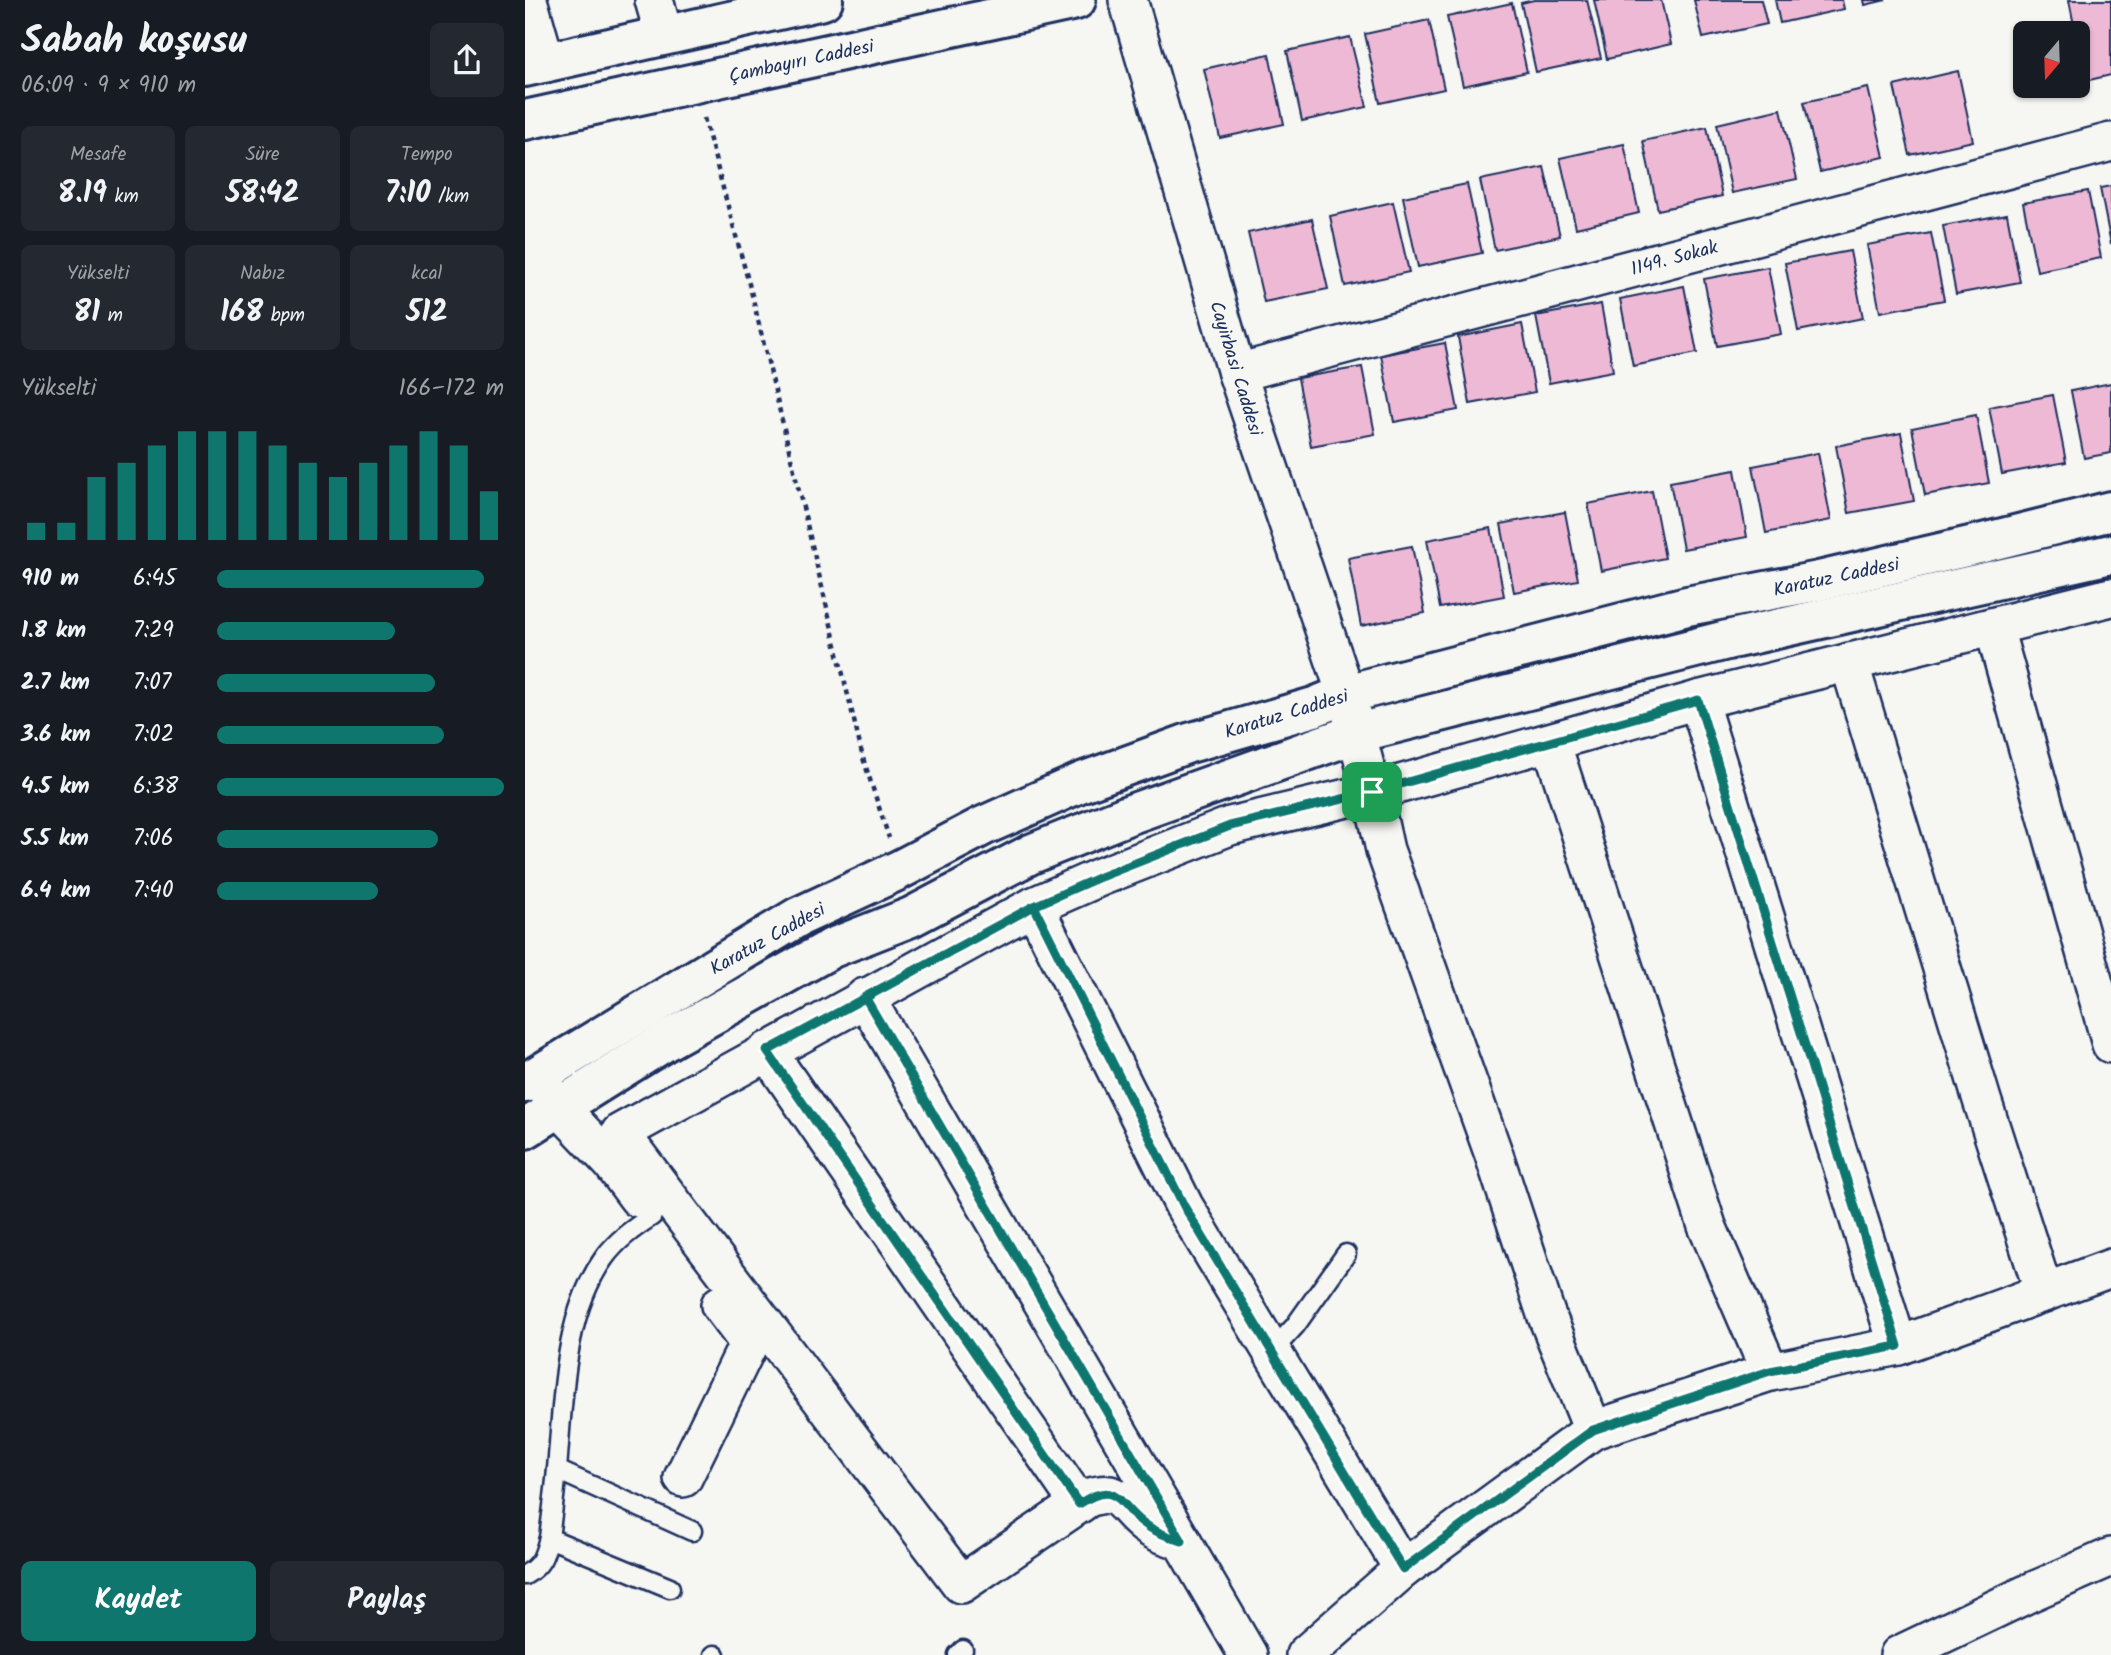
<!DOCTYPE html>
<html lang="tr">
<meta charset="utf-8">
<style>
body{margin:0;font-family:Kalam,sans-serif;background:#242831;color:#f1f3f6;height:100vh;display:flex;flex-direction:column;font-size:26px;white-space:nowrap}
*{box-sizing:border-box;margin:0}
p{font-size:23px;color:#9ea1a6}
.icon{flex:none;width:38px;height:38px;fill:none;stroke:currentColor;stroke-width:2;stroke-linecap:round;stroke-linejoin:round}
.map{position:relative;flex:1;overflow:hidden}
.panel{display:flex;flex-direction:column;background:#171b24;width:525px}
.panel>*{flex:none}
.needle{width:46px;rotate:199deg}
.buttons{position:absolute;left:1488px;top:21px;display:grid;gap:14px}
.buttons a{display:grid;place-items:center;width:77px;height:77px;border-radius:10px;background:#171b24;box-shadow:0 2px 5px #0004;font-size:35px}
.pin{position:absolute;display:grid;place-items:center;width:60px;height:60px;color:#fff;margin:-30px;border-radius:14px;box-shadow:0 4px 10px #0006}
.round{display:grid;place-items:center;flex:none;width:74px;height:74px;border-radius:10px;background:#242831}
.head{display:flex;align-items:center;justify-content:space-between;height:119px;padding:0 21px}
h1{font-size:38px;font-weight:700;line-height:52px}
.figures{display:grid;grid-template-columns:repeat(3,1fr);gap:10px;height:119px;padding:7px 21px}
.figures div{display:grid;align-content:center;border-radius:10px;background:#242831;text-align:center}
.figures b{font-size:30px;font-weight:700}
.figures small{font-size:19px;font-weight:400}
.figures p{font-size:19px}
.chart{height:196px;padding:14px 21px}
.chart p{display:flex;justify-content:space-between}
.chart svg{width:100%;height:126px;margin-top:7px;stroke:#0f766e;stroke-width:6}
.button{display:flex;gap:14px;margin-top:auto;padding:14px 21px}
.button a{flex:1;height:80px;border-radius:10px;background:#0f766e;color:#fff;font-size:28px;font-weight:700;line-height:80px;text-align:center}
.button a+a{background:#242831;color:#f1f3f6}
ul{padding:0 21px;list-style:none;font-size:23px}
li{display:grid;grid-template-columns:112px 84px 1fr;align-items:center;height:52px}
li i{height:18px;border-radius:9px;background:#0f766e}
main{display:flex;flex:1;min-height:0}
.map>svg:first-child{display:block}
.building{fill:#eeb9d5;stroke:#1b2f5e;stroke-width:2}
.lines{fill:none;stroke-linecap:round;stroke-linejoin:round}
.service-casing{stroke:#1b2f5e;stroke-width:23}
.minor-casing{stroke:#1b2f5e;stroke-width:42}
.tertiary-casing{stroke:#1b2f5e;stroke-width:44}
.secondary-casing{stroke:#1b2f5e;stroke-width:44}
.path{stroke:#1b2f5e;stroke-width:4.5;stroke-dasharray:5 5;stroke-linecap:butt}
.service{stroke:#f6f6f2;stroke-width:18}
.minor{stroke:#f6f6f2;stroke-width:37}
.tertiary{stroke:#f6f6f2;stroke-width:38}
.secondary{stroke:#f6f6f2;stroke-width:38}
.route-casing{stroke:#fff;stroke-width:14}
.route{stroke:#0f766e;stroke-width:9}
.labels{text-anchor:middle;stroke-width:5;stroke-linejoin:round;paint-order:stroke}
.street-label{font-size:19px;fill:#1b2f5e;stroke:#f6f6f2}
</style>
<main>
<section class="panel">
<div class="head"><div><h1>Sabah koşusu</h1><p>06:09 · 9 × 910 m</p></div><a class="round"><svg class="icon" aria-label="share" viewBox="0 0 24 24"><path d="M12 15V3M7 8l5-5 5 5M5 13v7h14v-7"/></svg></a></div>
<div class="figures">
<div><p>Mesafe</p><b>8.19<small> km</small></b></div>
<div><p>Süre</p><b>58:42</b></div>
<div><p>Tempo</p><b>7:10<small> /km</small></b></div>
</div>
<div class="figures">
<div><p>Yükselti</p><b>81<small> m</small></b></div>
<div><p>Nabız</p><b>168<small> bpm</small></b></div>
<div><p>kcal</p><b>512</b></div>
</div>
<div class="chart"><p><span>Yükselti</span>166–172 m</p>
<svg viewBox="0 0 160 44" preserveAspectRatio="none"><path d="M5 44V38M15 44V38M25 44V22M35 44V17M45 44V11M55 44V6M65 44V6M75 44V6M85 44V11M95 44V17M105 44V22M115 44V17M125 44V11M135 44V6M145 44V11M155 44V27"/></svg>
</div>
<ul>
<li><b>910 m</b>6:45<i style="width:93%"></i></li>
<li><b>1.8 km</b>7:29<i style="width:62%"></i></li>
<li><b>2.7 km</b>7:07<i style="width:76%"></i></li>
<li><b>3.6 km</b>7:02<i style="width:79%"></i></li>
<li><b>4.5 km</b>6:38<i style="width:100%"></i></li>
<li><b>5.5 km</b>7:06<i style="width:77%"></i></li>
<li><b>6.4 km</b>7:40<i style="width:56%"></i></li>
</ul>
<div class="button"><a>Kaydet</a><a>Paylaş</a></div>
</section>
<div class="map">
<svg width="1586" height="1655" viewBox="0 0 1586 1655">
<rect width="100%" height="100%" fill="#f6f6f2"/>
<filter id="ink" filterUnits="userSpaceOnUse"><feTurbulence type="fractalNoise" baseFrequency=".0143" numOctaves="2"/><feDisplacementMap in="SourceGraphic" scale="14" xChannelSelector="R" yChannelSelector="G"/><feConvolveMatrix kernelMatrix="1 2 1 2 8 2 1 2 1" color-interpolation-filters="sRGB"/></filter>
<g filter="url(#ink)">
<!-- building -->
<g class="building">
<path d="M1009 0H1062L1076 58 1011 72 996 3Z"/>
<path d="M1069 0H1136L1146 44 1082 59Z"/>
<path d="M1169 0H1236L1242 24 1178 38Z"/>
<path d="M1250 0H1317L1319 9 1255 23Z"/>
<path d="M1339 0H1361L1340 5Z"/>
<path d="M1544 0H1586V75L1560 81Z"/>
<path d="M987 3 1002 72 938 86 922 17Z"/>
<path d="M904 20 919 89 855 103 840 34Z"/>
<path d="M825 37 842 107 777 121 762 51Z"/>
<path d="M744 54 759 124 695 138 679 69Z"/>
<path d="M1433 71 1448 141 1385 155 1369 86Z"/>
<path d="M1343 88 1359 157 1295 172 1279 102Z"/>
<path d="M1256 109 1272 179 1207 193 1192 124Z"/>
<path d="M1182 127 1197 196 1133 210 1118 141Z"/>
<path d="M1099 144 1114 213 1051 228 1035 158Z"/>
<path d="M1019 167 1035 236 970 250 955 180Z"/>
<path d="M942 184 957 253 893 267 878 197Z"/>
<path d="M1586 186V244L1575 188Z"/>
<path d="M1563 191 1576 258 1512 271 1498 203Z"/>
<path d="M868 202 884 272 820 286 805 216Z"/>
<path d="M1482 214 1495 282 1431 294 1418 226Z"/>
<path d="M787 219 803 289 739 302 723 233Z"/>
<path d="M1406 233 1419 300 1355 312 1342 245Z"/>
<path d="M1325 251 1338 318 1273 331 1260 263Z"/>
<path d="M1243 267 1256 334 1192 346 1179 279Z"/>
<path d="M1159 286 1172 353 1108 366 1095 299Z"/>
<path d="M1076 304 1088 371 1024 383 1011 316Z"/>
<path d="M997 324 1010 392 945 404 933 337Z"/>
<path d="M920 343 933 410 869 422 856 355Z"/>
<path d="M837 367 850 434 786 446 773 378Z"/>
<path d="M1586 383V453L1559 458 1546 391Z"/>
<path d="M1528 395 1541 462 1477 474 1464 407Z"/>
<path d="M1451 415 1464 483 1400 495 1387 428Z"/>
<path d="M1376 433 1389 501 1324 513 1311 446Z"/>
<path d="M1293 453 1306 520 1241 533 1228 466Z"/>
<path d="M1210 470 1222 537 1158 549 1145 482Z"/>
<path d="M1127 491 1140 558 1076 571 1063 504Z"/>
<path d="M1040 512 1053 580 989 592 976 524Z"/>
<path d="M966 528 979 596 915 608 902 540Z"/>
<path d="M887 546 900 613 836 626 823 558Z"/>
</g>
<g class="lines">
<defs>
<g id="service">
<path d="M747 1351 770 1326 821 1254"/>
<path d="M32 1470 167 1531"/>
<path d="M24 1538 145 1588"/>
<path d="M0 1575C17 1565 19 1556 24 1538 27 1515 30 1492 32 1469 38 1402 38 1315 79 1258 92 1240 109 1228 127 1216"/>
<path d="M189 1655H190"/>
<path d="M433 1655 438 1650"/>
</g>
<g id="minor">
<path d="M3 0 21 63"/>
<path d="M129 0 139 35"/>
<path d="M603 0 712 373 821 694 847 792 860 850 969 1155 1021 1314 1068 1430"/>
<path d="M712 373 1586 142"/>
<path d="M1469 628 1586 1044"/>
<path d="M1324 662 1457 1100 1519 1293"/>
<path d="M1173 700 1373 1346"/>
<path d="M1026 742 1182 1226 1245 1372"/>
<path d="M509 906 659 1206 878 1569"/>
<path d="M340 997 723 1655"/>
<path d="M242 1051 554 1504"/>
<path d="M18 1084 34 1107 86 1162 113 1198"/>
<path d="M158 1478 224 1343 195 1305"/>
<path d="M657 1541C642 1536 628 1532 616 1521 596 1504 595 1487 563 1498L436 1584 95 1133 509 906 575 877 705 826 847 792 1173 700 1586 597"/>
<path d="M780 1655 878 1569 1068 1430 1245 1372 1373 1346 1586 1268"/>
<path d="M1374 1655 1506 1592 1586 1557"/>
</g>
<g id="tertiary">
<path d="M0 1083 273 917 374 870 458 826 557 782 664 743 789 707 821 694 1162 606 1294 581 1454 544 1586 511"/>
<path d="M0 1129 144 1039 307 948 386 917 506 854 603 815 832 733 1202 640 1586 554"/>
</g>
<g id="secondary">
<path d="M0 67 298 0"/>
<path d="M0 120 551 0"/>
</g>
</defs>
<!-- service casing -->
<use href="#service" class="service-casing"/>
<!-- minor casing -->
<use href="#minor" class="minor-casing"/>
<!-- tertiary casing -->
<use href="#tertiary" class="tertiary-casing"/>
<!-- secondary casing -->
<use href="#secondary" class="secondary-casing"/>
<!-- path -->
<path class="path" d="M179 118 227 295 338 758 364 838"/>
<!-- service -->
<use href="#service" class="service"/>
<!-- minor -->
<use href="#minor" class="minor"/>
<!-- tertiary -->
<use href="#tertiary" class="tertiary"/>
<!-- secondary -->
<use href="#secondary" class="secondary"/>
</g>
</g>
<g class="lines" filter="url(#ink)">
<defs>
<path id="route" d="M847 792 705 826 575 877 509 906 340 997 657 1541C642 1536 629 1532 617 1522 593 1503 592 1479 554 1504L242 1051C331 1002 420 954 509 906L659 1206 878 1569 1068 1430 1245 1371 1373 1346 1173 700 847 792"/>
</defs>
<!-- route casing -->
<use href="#route" class="route-casing"/>
<!-- route -->
<use href="#route" class="route"/>
</g>
<g class="labels">
<!-- street labels -->
<g class="street-label">
<text transform="translate(276 60) rotate(-12)" y="7">Çambayırı Caddesi</text>
<text transform="translate(1149 257) rotate(-15)" y="7">1149. Sokak</text>
<text transform="translate(712 368) rotate(73)" y="7">Cayirbasi Caddesi</text>
<text transform="translate(1311 576) rotate(-12)" y="7">Karatuz Caddesi</text>
<text transform="translate(761 713) rotate(-17)" y="7">Karatuz Caddesi</text>
<text transform="translate(242 938) rotate(-29)" y="7">Karatuz Caddesi</text>
</g>
</g>
</svg>
<div class="buttons">
<a><svg class="needle" viewBox="-14 -14 28 28"><path d="M0-13l5 13h-10z" fill="#e53935"/><path d="M0 13l5-13h-10z" fill="#9ea1a6"/></svg></a>
</div>
<div class="pin" style="left:847px;top:792px;background:#1e9e55"><svg class="icon" aria-label="arrive" viewBox="0 0 24 24"><path d="M6 21V4h12l-3 4 3 4H6"/></svg></div>
</div>
</main>
